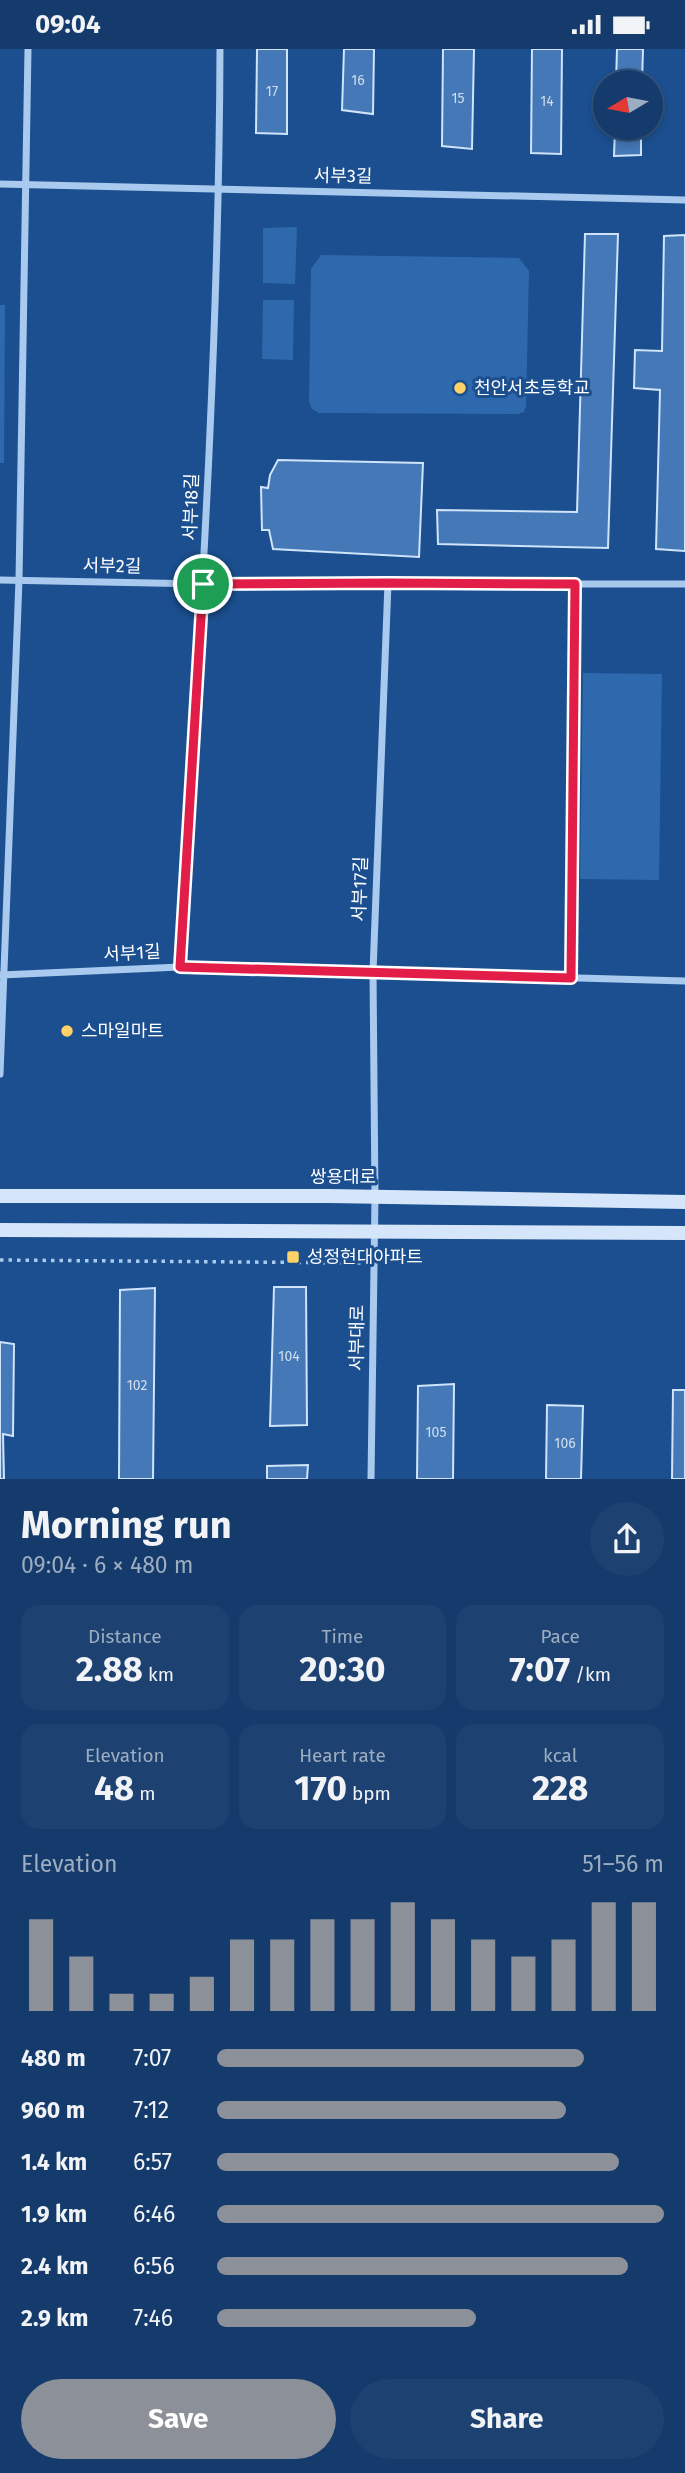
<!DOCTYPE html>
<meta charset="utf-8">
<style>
body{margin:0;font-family:"Fira Sans","Noto Sans KR",sans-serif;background:#1d4271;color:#f1f3f6;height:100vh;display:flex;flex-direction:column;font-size:26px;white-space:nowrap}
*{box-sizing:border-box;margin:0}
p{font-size:23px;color:#9dadc1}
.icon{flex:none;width:38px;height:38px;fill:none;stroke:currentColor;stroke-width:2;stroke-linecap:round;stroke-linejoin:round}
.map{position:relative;height:1430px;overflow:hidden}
.panel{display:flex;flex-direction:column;background:#143b6b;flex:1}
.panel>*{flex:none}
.needle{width:46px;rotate:260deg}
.tools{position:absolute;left:593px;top:21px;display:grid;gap:14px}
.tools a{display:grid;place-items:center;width:70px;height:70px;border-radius:50%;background:#143b6b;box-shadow:0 4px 10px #0003,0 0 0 2px #33557e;font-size:35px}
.pin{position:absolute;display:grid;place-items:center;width:60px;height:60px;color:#fff;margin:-30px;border:4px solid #fff;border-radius:50%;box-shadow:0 2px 7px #0007}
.round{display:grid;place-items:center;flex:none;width:74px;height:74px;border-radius:37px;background:#1d4271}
.head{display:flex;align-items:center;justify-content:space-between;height:119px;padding:0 21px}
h1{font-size:38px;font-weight:700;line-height:52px}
.figures{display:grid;grid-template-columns:repeat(3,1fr);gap:10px;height:119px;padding:7px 21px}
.figures div{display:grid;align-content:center;border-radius:18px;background:#1d4271;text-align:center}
.figures b{font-size:35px;font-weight:700}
.figures small{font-size:19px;font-weight:400}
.figures p{font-size:19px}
.chart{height:196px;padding:14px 21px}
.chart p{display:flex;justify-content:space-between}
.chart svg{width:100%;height:126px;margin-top:7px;stroke:#8c9099;stroke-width:6}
.cta{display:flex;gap:14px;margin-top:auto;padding:14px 21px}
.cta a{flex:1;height:80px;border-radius:42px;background:#8c9099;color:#fff;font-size:28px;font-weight:700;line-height:80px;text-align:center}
.cta a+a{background:#1d4271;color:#f1f3f6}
ul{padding:0 21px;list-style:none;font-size:23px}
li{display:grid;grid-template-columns:112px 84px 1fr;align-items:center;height:52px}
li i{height:18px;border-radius:9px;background:#8c9099}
.status{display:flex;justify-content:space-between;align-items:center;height:49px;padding:0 35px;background:#143b6b;direction:ltr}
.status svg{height:19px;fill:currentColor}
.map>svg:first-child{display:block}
.green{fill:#2e69ad}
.building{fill:#4478b7;stroke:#cfe3fa;stroke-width:2}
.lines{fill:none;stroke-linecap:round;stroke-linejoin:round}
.path{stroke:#a9c9ee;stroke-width:3.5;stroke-dasharray:3.5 5;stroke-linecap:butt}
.minor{stroke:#a9c9ee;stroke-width:7}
.secondary{stroke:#d6e6fa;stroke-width:14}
.route-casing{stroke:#fff;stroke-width:14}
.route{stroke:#e11d48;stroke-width:9}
.poi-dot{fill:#ffd166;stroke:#1b4f8f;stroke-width:2.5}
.labels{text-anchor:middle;stroke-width:6;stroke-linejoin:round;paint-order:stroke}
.number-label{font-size:14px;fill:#d0dded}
.street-label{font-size:18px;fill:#fff;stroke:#1b4f8f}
.poi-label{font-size:18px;fill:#fff;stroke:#1b4f8f;text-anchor:start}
</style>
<div class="status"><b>09:04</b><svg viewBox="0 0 49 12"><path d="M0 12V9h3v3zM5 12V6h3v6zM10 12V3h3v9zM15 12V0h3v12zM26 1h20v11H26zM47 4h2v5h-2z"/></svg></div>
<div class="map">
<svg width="685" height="1430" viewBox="0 0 685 1430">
<rect width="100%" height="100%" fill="#1b4f8f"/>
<!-- green -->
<g class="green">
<path d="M297 178 295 235 263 234V179Z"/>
<path d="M321 206 519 209 529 222 526 357 524 363 518 365 319 364 312 360 309 352 311 220Z"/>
<path d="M263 251H294L293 311 262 310Z"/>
<path d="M0 256H5L4 414H0Z"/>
<path d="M583 624 662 625 659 831 580 830Z"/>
</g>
<!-- building -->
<g class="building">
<path d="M257 0H287V85L256 84Z"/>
<path d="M344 0H374L373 65 342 61Z"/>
<path d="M443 0H474L472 100 442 97Z"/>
<path d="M532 0H562L561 105 531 104Z"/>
<path d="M617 0H643L642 33H616Z"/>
<path d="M615 79H641V106L614 107Z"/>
<path d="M585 185H618L608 499 438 495 437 461 577 463Z"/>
<path d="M685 186V502L656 500 660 341 634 339 635 301 662 302 664 187Z"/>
<path d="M278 411 423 414 419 508 273 500 269 481H262L261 438 268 439 270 426Z"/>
<path d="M274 1238H306L307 1376 270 1377Z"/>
<path d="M155 1239 153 1430H119L120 1241Z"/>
<path d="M0 1293 14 1295 13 1387 3 1385 4 1430H0Z"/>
<path d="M454 1335 453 1430H417L418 1337Z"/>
<path d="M673 1341H685V1430H672Z"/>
<path d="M547 1356 583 1357 581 1430H546Z"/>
<path d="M308 1416 307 1430H267V1417Z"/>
</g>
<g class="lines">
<!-- path -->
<path class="path" d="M0 1211 362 1214"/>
<!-- minor -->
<g class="minor">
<path d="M0 135 685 151"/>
<path d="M0 531 203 535H685"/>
<path d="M180 918C198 612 219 306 220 0"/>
<path d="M1 926 180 918 685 932"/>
<path d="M571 929 575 535"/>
<path d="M0 1025 19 531 28 0"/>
<path d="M371 1430 375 1148 373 923 388 534"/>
</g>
<!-- secondary -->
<g class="secondary">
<path d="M0 1147H329L685 1153"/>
<path d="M0 1181 685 1184"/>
</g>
</g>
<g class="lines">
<defs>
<path id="route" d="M388 534 575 535 571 929 180 918 203 535Z"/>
</defs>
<!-- route casing -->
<use href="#route" class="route-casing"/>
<!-- route -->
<use href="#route" class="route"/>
</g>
<!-- markers -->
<g class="poi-dot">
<circle cx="460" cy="339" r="7"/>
<circle cx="67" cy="982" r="7"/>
<rect x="286" y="1201" width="14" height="14" rx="3.5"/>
</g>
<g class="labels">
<!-- number labels -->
<g class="number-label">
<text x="358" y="36">16</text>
<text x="272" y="47">17</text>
<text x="458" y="54">15</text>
<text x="547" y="57">14</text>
<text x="289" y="1312">104</text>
<text x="137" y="1341">102</text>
<text x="436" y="1388">105</text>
<text x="565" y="1399">106</text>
</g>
<!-- street labels -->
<g class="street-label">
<text transform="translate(343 127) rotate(1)" y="6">서부3길</text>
<text transform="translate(191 458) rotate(-88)" y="6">서부18길</text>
<text transform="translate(112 517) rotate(1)" y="6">서부2길</text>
<text transform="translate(360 840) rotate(-88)" y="6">서부17길</text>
<text transform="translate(132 904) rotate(-3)" y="6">서부1길</text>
<text x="343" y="1134">쌍용대로</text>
<text transform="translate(357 1289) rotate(-89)" y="6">서부대로</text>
</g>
<!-- poi labels -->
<g class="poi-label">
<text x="474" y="345">천안서초등학교</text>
<text x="81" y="988">스마일마트</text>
<text x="307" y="1214">성정현대아파트</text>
</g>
</g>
</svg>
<div class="tools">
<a><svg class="needle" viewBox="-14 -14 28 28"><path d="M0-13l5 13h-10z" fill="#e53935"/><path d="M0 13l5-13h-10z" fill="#9dadc1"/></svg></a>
</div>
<div class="pin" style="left:203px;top:535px;background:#1e9e55"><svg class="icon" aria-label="arrive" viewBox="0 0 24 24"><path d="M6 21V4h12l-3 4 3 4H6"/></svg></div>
</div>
<section class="panel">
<div class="head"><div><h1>Morning run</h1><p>09:04 · 6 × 480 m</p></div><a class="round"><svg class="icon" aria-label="share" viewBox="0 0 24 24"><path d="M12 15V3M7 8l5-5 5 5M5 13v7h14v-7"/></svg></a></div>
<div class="figures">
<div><p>Distance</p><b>2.88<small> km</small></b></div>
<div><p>Time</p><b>20:30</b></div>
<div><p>Pace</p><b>7:07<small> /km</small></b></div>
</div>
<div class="figures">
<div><p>Elevation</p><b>48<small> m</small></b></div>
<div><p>Heart rate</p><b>170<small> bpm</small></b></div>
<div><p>kcal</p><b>228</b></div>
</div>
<div class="chart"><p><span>Elevation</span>51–56 m</p>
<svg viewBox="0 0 160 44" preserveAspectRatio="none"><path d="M5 44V12M15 44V25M25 44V38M35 44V38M45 44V32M55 44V19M65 44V19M75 44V12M85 44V12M95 44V6M105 44V12M115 44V19M125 44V25M135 44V19M145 44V6M155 44V6"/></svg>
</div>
<ul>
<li><b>480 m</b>7:07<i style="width:82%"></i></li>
<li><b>960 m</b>7:12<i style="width:78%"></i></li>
<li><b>1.4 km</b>6:57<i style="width:90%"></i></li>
<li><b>1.9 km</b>6:46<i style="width:100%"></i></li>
<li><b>2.4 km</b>6:56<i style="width:92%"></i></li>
<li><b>2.9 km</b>7:46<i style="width:58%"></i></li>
</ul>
<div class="cta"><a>Save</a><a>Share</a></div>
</section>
